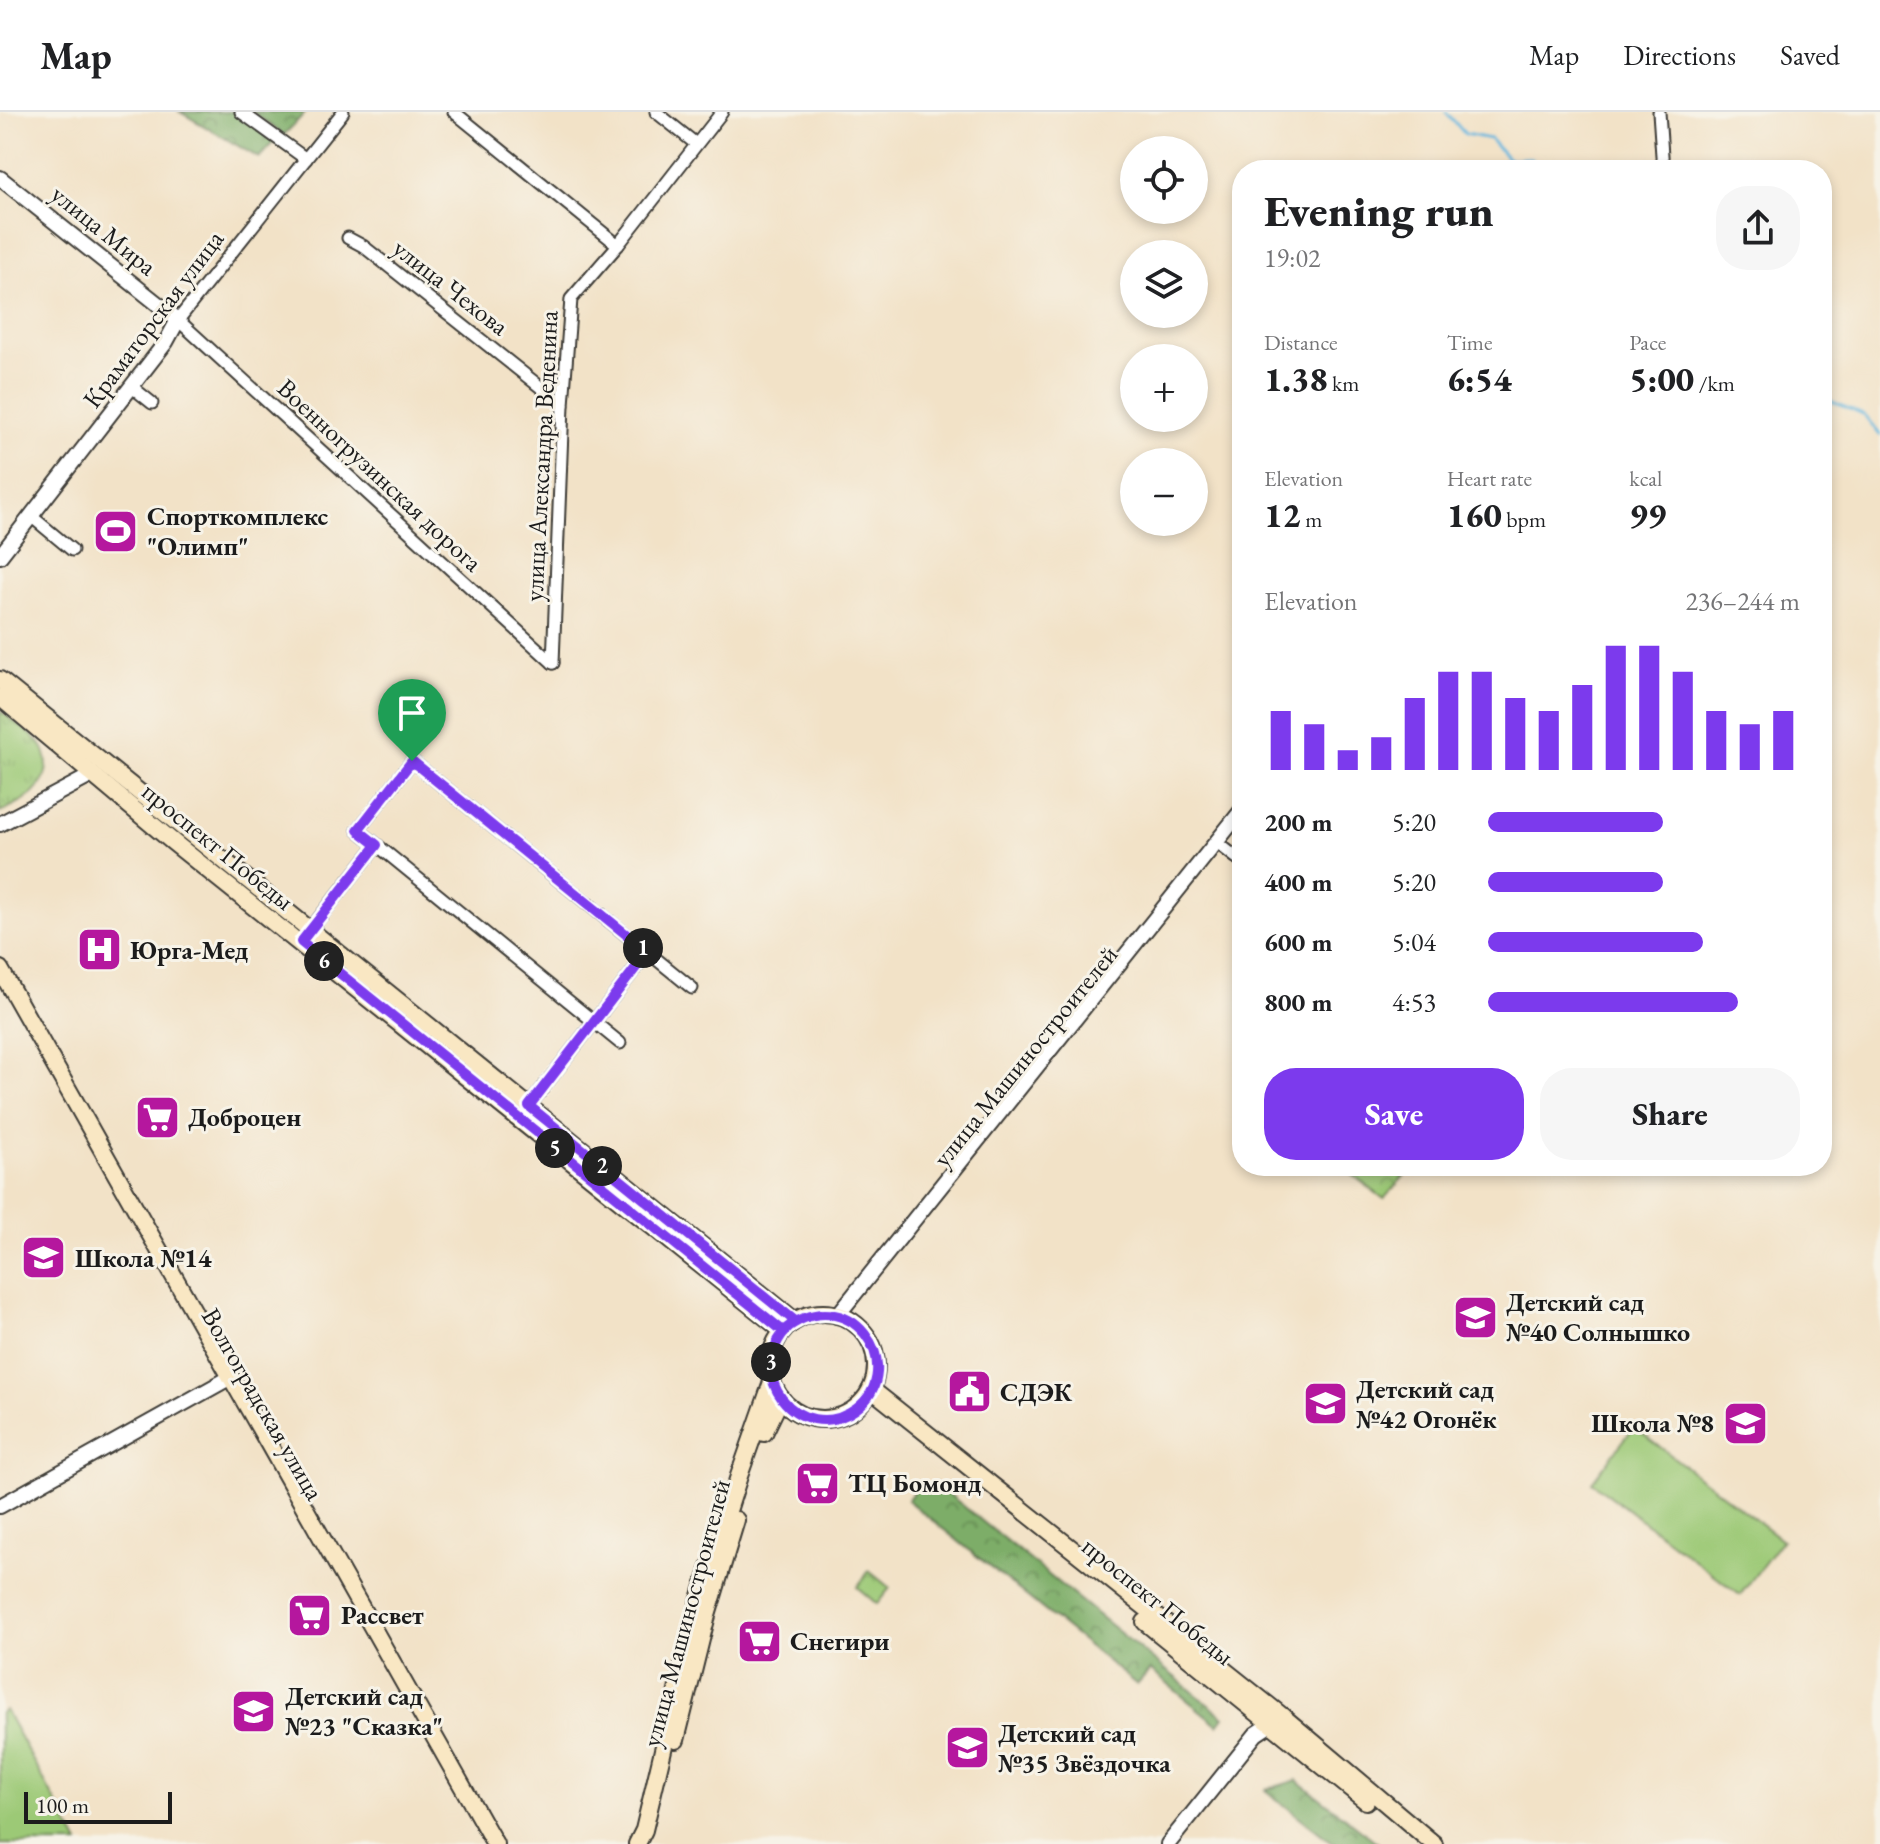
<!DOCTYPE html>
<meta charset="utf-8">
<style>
body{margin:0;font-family:"EB Garamond",serif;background:#f6f6f6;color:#202124;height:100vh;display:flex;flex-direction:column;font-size:30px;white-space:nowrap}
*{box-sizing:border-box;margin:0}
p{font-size:26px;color:#757577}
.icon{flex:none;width:44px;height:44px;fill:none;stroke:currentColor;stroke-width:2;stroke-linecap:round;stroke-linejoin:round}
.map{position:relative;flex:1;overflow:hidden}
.details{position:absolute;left:1232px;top:48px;width:600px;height:1016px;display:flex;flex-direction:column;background:#fff;border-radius:32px;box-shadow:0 4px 12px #0003}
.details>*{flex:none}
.controls{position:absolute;left:1120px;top:24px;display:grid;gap:16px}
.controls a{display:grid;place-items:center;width:88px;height:88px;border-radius:50%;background:#fff;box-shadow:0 4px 12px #0003;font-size:40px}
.scale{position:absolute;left:24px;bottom:20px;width:148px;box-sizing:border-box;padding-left:8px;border:4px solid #1c1c1c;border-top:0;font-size:22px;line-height:28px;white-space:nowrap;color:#1c1c1c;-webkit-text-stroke:6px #f7f3e8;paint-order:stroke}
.pin{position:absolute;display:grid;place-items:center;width:68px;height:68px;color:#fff;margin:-82px -34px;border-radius:50% 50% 50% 0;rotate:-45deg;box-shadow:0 0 8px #0007}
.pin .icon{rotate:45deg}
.km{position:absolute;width:40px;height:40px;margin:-20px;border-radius:50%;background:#222;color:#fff;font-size:22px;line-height:40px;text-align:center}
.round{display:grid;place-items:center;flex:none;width:84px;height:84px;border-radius:32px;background:#f6f6f6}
.headline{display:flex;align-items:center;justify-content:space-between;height:136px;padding:0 32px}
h1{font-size:44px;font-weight:800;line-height:60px}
.figures{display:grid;grid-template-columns:repeat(3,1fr);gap:12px;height:136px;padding:8px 32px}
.figures div{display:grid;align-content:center}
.figures b{font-size:34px;font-weight:800}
.figures small{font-size:22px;font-weight:400}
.figures p{font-size:22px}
.chart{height:224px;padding:16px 32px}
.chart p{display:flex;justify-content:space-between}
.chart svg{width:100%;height:144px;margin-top:8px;stroke:#7c3aed;stroke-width:6}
.primary-button{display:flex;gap:16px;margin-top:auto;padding:16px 32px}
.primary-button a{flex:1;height:92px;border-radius:32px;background:#7c3aed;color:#fff;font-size:32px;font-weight:800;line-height:92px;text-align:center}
.primary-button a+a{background:#f6f6f6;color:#202124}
ul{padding:0 32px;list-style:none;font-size:26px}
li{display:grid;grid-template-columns:128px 96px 1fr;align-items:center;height:60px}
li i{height:20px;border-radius:10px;background:#7c3aed}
header{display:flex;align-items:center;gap:48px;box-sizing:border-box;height:112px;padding:0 40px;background:#fff;border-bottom:2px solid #e0e0e0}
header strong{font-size:38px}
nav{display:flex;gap:44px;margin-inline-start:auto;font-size:28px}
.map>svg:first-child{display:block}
.grass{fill:url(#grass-tufts);stroke:#5c7249;stroke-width:2}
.forest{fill:url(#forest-crowns);stroke:#4c6442;stroke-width:2}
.park{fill:url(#park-crowns);stroke:#5c7249;stroke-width:2}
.garden{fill:#9cc976;stroke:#5c7249;stroke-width:2}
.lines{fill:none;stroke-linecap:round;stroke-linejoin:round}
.stream{stroke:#62b6de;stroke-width:3}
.minor-casing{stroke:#3c3a36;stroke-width:15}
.tertiary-casing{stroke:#3c3a36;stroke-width:18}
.secondary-casing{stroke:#3c3a36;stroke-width:20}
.minor{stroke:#fff;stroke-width:11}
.tertiary{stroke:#fff;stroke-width:14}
.secondary{stroke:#f9e7c3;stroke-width:16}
.route-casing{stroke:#fff;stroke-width:16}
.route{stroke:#7c3aed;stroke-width:10}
.labels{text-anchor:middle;stroke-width:6;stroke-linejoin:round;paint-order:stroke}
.street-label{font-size:26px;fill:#1c1c1c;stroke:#f7f3e8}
.poi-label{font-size:26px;font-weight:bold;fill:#1c1c1c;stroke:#f7f3e8;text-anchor:start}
</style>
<header>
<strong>Map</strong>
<nav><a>Map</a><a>Directions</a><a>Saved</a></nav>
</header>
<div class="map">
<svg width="1880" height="1732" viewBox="0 0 1880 1732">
<defs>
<pattern id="grass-tufts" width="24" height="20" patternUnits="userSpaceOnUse" patternTransform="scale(2)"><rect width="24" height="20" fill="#9cc976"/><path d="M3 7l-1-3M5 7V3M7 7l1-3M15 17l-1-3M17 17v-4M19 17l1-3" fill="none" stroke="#86ac66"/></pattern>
<pattern id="forest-crowns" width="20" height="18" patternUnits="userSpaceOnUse" patternTransform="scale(2)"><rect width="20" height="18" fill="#7dad67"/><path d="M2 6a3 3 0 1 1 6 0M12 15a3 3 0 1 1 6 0" fill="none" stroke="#668c54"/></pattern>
<pattern id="park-crowns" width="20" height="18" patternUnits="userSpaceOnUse" patternTransform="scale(2)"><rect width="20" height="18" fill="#9cc976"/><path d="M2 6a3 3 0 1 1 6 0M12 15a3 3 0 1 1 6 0" fill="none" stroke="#86ac66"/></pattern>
</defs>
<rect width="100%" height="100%" fill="#f7f3e8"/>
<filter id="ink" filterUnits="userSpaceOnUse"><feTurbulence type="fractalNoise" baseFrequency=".0125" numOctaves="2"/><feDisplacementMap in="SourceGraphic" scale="16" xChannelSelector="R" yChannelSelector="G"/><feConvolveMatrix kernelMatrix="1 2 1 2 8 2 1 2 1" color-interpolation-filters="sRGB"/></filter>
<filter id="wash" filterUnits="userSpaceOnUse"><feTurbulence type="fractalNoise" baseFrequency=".006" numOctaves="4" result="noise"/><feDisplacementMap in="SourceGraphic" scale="32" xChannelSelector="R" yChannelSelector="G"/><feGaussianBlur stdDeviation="1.8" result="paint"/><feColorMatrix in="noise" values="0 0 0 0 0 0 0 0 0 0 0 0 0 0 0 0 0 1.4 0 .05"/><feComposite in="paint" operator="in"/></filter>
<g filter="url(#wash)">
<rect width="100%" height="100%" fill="#f2e2c7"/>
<!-- grass -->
<path class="grass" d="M0 599C12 608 24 616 35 626 43 633 47 644 47 654 45 681 21 690 0 700Z"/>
<!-- forest -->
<g class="forest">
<path d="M180 0H237L278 25 259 46Z"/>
<path d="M252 0H306L284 23Z"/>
<path d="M935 1371 1224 1605 1218 1613 1150 1558 1137 1573 907 1388 916 1377Z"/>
<path d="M1297 1668 1379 1732H1334L1265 1678Z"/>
</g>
<!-- park -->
<g class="park">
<path d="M1354 1054H1413L1384 1087 1349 1060Z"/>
<path d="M869 1459 890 1476 877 1492 857 1475Z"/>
</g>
<!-- garden -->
<g class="garden">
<path d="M1634 1315 1782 1428 1740 1483 1592 1370Z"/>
<path d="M5 1598 79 1732H0V1601Z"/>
</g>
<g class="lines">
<!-- stream -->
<g class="stream">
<path d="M1446 0 1465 22 1490 27 1508 47 1529 46 1543 58"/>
<path d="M1822 285 1865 304 1880 323"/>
</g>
</g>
</g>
<g filter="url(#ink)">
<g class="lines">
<defs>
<g id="minor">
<path d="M241 0 306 47"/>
<path d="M343 0 178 208 553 551"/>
<path d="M454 0 618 133"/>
<path d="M656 0 696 32"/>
<path d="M1659 0 1663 58"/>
<path d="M348 126 363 134 563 293"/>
<path d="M132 275 152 291"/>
<path d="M31 404 72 438"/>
<path d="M553 551 563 293 571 187 618 133 722 0"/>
<path d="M377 733 620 931"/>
<path d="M1224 736 1242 750"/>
<path d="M306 823 377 733 358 718 412 649 692 876"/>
<path d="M529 994 648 840"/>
</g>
<g id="tertiary">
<path d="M0 66 178 208 166 230 0 444"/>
<path d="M0 712 92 663"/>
<path d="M837 1204 1242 698"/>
<path d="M0 1394 224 1269"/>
<path d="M1168 1732 1256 1622 1271 1612"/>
</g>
<g id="secondary">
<path d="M0 568 795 1209"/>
<path d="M0 585 173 730 783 1219"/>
<path d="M0 857 495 1732"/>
<circle cx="823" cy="1254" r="53"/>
<path d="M871 1277 1282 1604 1434 1732"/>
<path d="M764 1321 781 1286"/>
<path d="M1145 1510 1366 1689"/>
<path d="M676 1628 706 1507 736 1408"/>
<path d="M637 1732 644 1718 695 1503 739 1364 772 1270"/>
</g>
</defs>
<!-- minor casing -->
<use href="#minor" class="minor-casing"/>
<!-- tertiary casing -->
<use href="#tertiary" class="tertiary-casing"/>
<!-- secondary casing -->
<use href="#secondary" class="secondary-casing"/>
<!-- minor -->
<use href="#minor" class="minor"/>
<!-- tertiary -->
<use href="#tertiary" class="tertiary"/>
<!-- secondary -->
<use href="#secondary" class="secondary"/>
</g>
</g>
<g class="lines" filter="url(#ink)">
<defs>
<path id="route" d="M412 649 648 840 529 994 795 1209C735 1259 800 1337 856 1297 911 1256 849 1164 783 1219L301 830 377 733 358 718 412 649"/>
</defs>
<!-- route casing -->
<use href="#route" class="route-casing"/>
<!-- route -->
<use href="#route" class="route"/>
</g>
<!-- icons -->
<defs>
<symbol id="stadium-square" viewBox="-11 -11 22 22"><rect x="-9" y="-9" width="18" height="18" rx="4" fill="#b5179e" stroke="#f7f3e8"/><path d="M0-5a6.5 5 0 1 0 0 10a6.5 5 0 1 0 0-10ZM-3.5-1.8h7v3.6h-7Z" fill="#fff"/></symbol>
<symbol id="hospital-square" viewBox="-11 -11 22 22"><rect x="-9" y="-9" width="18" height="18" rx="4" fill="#b5179e" stroke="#f7f3e8"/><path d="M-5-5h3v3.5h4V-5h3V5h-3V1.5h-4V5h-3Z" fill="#fff"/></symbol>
<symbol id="supermarket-square" viewBox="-11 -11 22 22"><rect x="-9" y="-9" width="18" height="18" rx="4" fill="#b5179e" stroke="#f7f3e8"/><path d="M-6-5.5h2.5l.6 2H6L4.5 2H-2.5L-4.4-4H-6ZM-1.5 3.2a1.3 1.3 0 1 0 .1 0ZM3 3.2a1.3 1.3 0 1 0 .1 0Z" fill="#fff"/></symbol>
<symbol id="school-square" viewBox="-11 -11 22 22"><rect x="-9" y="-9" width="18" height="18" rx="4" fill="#b5179e" stroke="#f7f3e8"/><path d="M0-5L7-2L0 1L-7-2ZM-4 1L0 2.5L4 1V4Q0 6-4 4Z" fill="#fff"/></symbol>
<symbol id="civic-square" viewBox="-11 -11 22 22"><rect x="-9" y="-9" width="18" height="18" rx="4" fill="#b5179e" stroke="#f7f3e8"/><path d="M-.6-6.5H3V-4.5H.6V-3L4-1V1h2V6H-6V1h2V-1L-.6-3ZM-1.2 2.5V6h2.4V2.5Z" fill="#fff"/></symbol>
</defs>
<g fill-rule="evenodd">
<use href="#stadium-square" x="90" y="394" width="51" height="51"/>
<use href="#hospital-square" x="74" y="812" width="51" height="51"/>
<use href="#supermarket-square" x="132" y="980" width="51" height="51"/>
<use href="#school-square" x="18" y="1120" width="51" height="51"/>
<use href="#school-square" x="1450" y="1180" width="51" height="51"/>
<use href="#civic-square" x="944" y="1254" width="51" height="51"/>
<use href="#school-square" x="1300" y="1266" width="51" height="51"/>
<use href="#school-square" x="1720" y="1286" width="51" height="51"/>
<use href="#supermarket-square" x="792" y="1346" width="51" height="51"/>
<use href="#supermarket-square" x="284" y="1478" width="51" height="51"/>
<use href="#supermarket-square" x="734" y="1504" width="51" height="51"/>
<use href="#school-square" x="228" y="1574" width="51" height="51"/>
<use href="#school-square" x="942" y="1610" width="51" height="51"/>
</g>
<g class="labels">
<!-- street labels -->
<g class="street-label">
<text transform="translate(104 118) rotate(39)" y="9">улица Мира</text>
<text transform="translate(451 175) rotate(38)" y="9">улица Чехова</text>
<text transform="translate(153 207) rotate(-53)" y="9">Краматорская улица</text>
<text transform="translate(541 344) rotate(-87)" y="9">улица Александра Веденина</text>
<text transform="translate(380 363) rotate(43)" y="9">Военногрузинская дорога</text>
<text transform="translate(218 734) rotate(39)" y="9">проспект Победы</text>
<text transform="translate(1025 944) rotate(-51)" y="9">улица Машиностроителей</text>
<text transform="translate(263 1292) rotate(60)" y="9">Волгоградская улица</text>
<text transform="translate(1158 1489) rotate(39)" y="9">проспект Победы</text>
<text transform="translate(686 1501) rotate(-75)" y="9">улица Машиностроителей</text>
</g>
<!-- poi labels -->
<g class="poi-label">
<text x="147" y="413">Спорткомплекс<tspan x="147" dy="30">"Олимп"</tspan></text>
<text x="130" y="847">Юрга-Мед</text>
<text x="188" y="1014">Доброцен</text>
<text x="75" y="1155">Школа №14</text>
<text x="1506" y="1199">Детский сад<tspan x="1506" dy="30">№40 Солнышко</tspan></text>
<text x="1356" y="1286">Детский сад<tspan x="1356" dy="30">№42 Огонёк</tspan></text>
<text x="1000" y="1289">СДЭК</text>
<text x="1714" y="1320" text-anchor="end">Школа №8</text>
<text x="848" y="1380">ТЦ Бомонд</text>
<text x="341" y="1512">Рассвет</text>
<text x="790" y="1538">Снегири</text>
<text x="285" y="1593">Детский сад<tspan x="285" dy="30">№23 "Сказка"</tspan></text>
<text x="998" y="1630">Детский сад<tspan x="998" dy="30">№35 Звёздочка</tspan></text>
</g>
</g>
</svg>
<div class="controls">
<a><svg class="icon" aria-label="locate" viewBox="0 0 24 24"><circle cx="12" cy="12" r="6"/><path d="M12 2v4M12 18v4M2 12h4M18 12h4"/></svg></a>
<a><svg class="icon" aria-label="layers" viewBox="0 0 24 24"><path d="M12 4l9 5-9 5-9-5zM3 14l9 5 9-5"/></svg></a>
<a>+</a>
<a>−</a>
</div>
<div class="scale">100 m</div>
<div class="pin" style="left:412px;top:649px;background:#1e9e55"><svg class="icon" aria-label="arrive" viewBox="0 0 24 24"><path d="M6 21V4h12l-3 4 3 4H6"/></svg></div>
<b class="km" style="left:643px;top:836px">1</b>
<b class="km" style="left:602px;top:1054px">2</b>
<b class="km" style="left:771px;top:1250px">3</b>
<b class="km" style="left:555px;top:1036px">5</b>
<b class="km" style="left:324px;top:849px">6</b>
<section class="details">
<div class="headline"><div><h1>Evening run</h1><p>19:02</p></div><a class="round"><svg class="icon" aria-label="share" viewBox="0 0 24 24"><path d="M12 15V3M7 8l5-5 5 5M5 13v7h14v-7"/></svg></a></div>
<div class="figures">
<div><p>Distance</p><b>1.38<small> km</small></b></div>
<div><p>Time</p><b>6:54</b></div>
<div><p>Pace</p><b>5:00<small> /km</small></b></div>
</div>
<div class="figures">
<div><p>Elevation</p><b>12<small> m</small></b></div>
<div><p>Heart rate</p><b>160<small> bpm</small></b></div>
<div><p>kcal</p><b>99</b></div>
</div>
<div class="chart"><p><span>Elevation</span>236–244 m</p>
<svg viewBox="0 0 160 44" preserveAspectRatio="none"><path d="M5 44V26M15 44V30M25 44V38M35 44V34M45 44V22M55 44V14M65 44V14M75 44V22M85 44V26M95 44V18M105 44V6M115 44V6M125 44V14M135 44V26M145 44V30M155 44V26"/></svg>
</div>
<ul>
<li><b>200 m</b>5:20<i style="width:56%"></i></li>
<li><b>400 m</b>5:20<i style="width:56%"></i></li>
<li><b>600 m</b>5:04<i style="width:69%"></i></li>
<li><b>800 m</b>4:53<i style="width:80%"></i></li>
</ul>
<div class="primary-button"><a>Save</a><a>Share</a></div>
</section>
</div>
